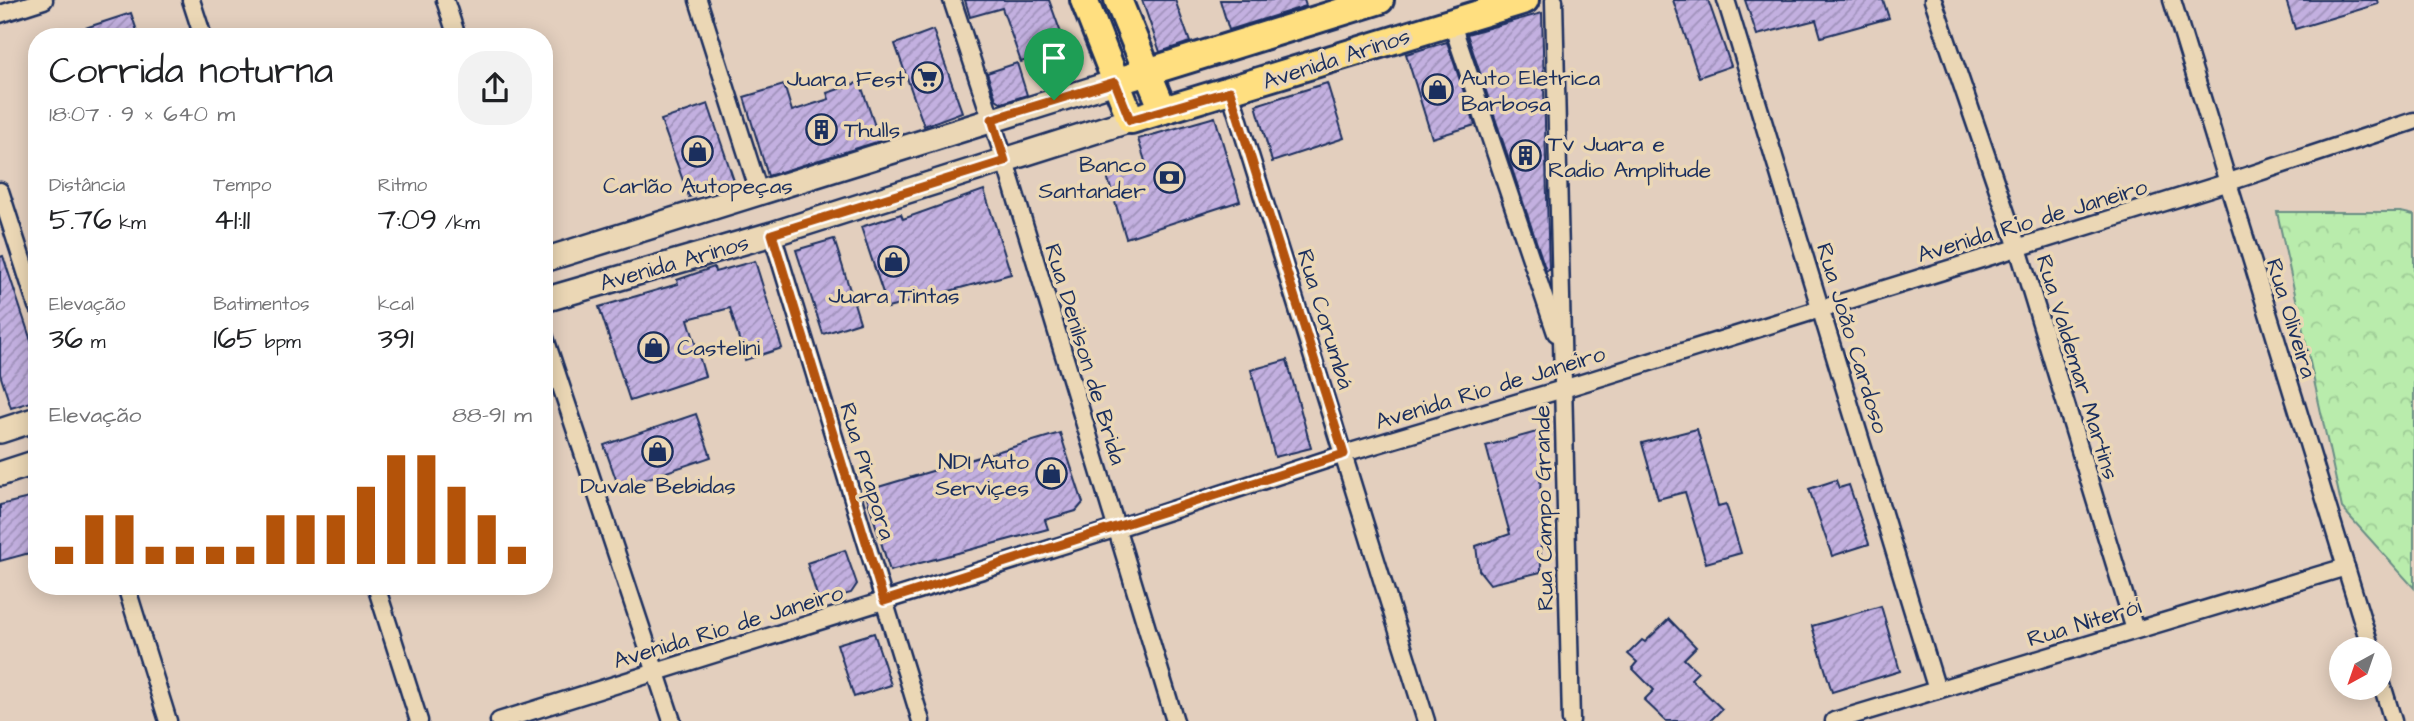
<!DOCTYPE html>
<html lang="pt">
<meta charset="utf-8">
<style>
body{margin:0;font-family:"Architects Daughter",sans-serif;background:#f2f2f2;color:#202124;height:100vh;display:flex;flex-direction:column;font-size:26px;white-space:nowrap}
*{box-sizing:border-box;margin:0}
p{font-size:23px;color:#757577}
.icon{flex:none;width:38px;height:38px;fill:none;stroke:currentColor;stroke-width:2;stroke-linecap:round;stroke-linejoin:round}
.map{position:relative;flex:1;overflow:hidden}
.drawer{position:absolute;left:28px;top:28px;width:525px;height:567px;display:flex;flex-direction:column;background:#fff;border-radius:28px;box-shadow:0 4px 18px #0003}
.drawer>*{flex:none}
.needle{width:46px;rotate:220deg}
.fabs{position:absolute;left:2329px;top:637px;display:grid;gap:14px}
.fabs a{display:grid;place-items:center;width:63px;height:63px;border-radius:50%;background:#fff;box-shadow:0 4px 18px #0003;font-size:35px}
.pin{position:absolute;display:grid;place-items:center;width:60px;height:60px;color:#fff;margin:-72px -30px;border-radius:50% 50% 50% 0;rotate:-45deg;box-shadow:0 0 7px #0007}
.pin .icon{rotate:45deg}
.round{display:grid;place-items:center;flex:none;width:74px;height:74px;border-radius:28px;background:#f2f2f2}
.head{display:flex;align-items:center;justify-content:space-between;height:119px;padding:0 21px}
h1{font-size:38px;font-weight:600;line-height:52px}
.figures{display:grid;grid-template-columns:repeat(3,1fr);gap:10px;height:119px;padding:7px 21px}
.figures div{display:grid;align-content:center}
.figures b{font-size:30px;font-weight:600}
.figures small{font-size:19px;font-weight:400}
.figures p{font-size:19px}
.chart{height:196px;padding:14px 21px}
.chart p{display:flex;justify-content:space-between}
.chart svg{width:100%;height:126px;margin-top:7px;stroke:#b45309;stroke-width:6}
.map>svg:first-child{display:block}
.forest{fill:url(#forest-crowns);stroke:#6a8e85;stroke-width:2}
.building{fill:url(#building-hatch);stroke:#1b2f5e;stroke-width:2}
.lines{fill:none;stroke-linecap:round;stroke-linejoin:round}
.minor-casing{stroke:#1b2f5e;stroke-width:21}
.secondary-casing{stroke:#1b2f5e;stroke-width:28}
.primary-casing{stroke:#1b2f5e;stroke-width:32}
.minor{stroke:#ebd7b5;stroke-width:16}
.secondary{stroke:#ebd7b5;stroke-width:23}
.primary{stroke:#ffdf80;stroke-width:26}
.route-casing{stroke:#fff;stroke-width:14}
.route{stroke:#b45309;stroke-width:9}
.labels{text-anchor:middle;stroke-width:7;stroke-linejoin:round;paint-order:stroke}
.street-label{font-size:23px;fill:#1b2f5e;stroke:#ebd7b5}
.poi-label{font-size:23px;fill:#1b2f5e;stroke:#ebd7b5;text-anchor:start}
</style>
<div class="map">
<svg width="2414" height="721" viewBox="0 0 2414 721">
<defs>
<pattern id="forest-crowns" width="20" height="18" patternUnits="userSpaceOnUse" patternTransform="scale(1.75)"><rect width="20" height="18" fill="#b9ecac"/><path d="M2 6a3 3 0 1 1 6 0M12 15a3 3 0 1 1 6 0" fill="none" stroke="#9ecb96"/></pattern>
<pattern id="building-hatch" width="6" height="6" patternUnits="userSpaceOnUse" patternTransform="scale(1.75)"><rect width="6" height="6" fill="#c3b0e0"/><path d="M-1 1l2-2M0 6l6-6M5 7l2-2" fill="none" stroke="#9e90b9"/></pattern>
</defs>
<rect width="100%" height="100%" fill="#e3cfbe"/>
<filter id="ink" filterUnits="userSpaceOnUse"><feTurbulence type="fractalNoise" baseFrequency=".0143" numOctaves="2"/><feDisplacementMap in="SourceGraphic" scale="14" xChannelSelector="R" yChannelSelector="G"/><feConvolveMatrix kernelMatrix="1 2 1 2 8 2 1 2 1" color-interpolation-filters="sRGB"/></filter>
<g filter="url(#ink)">
<!-- forest -->
<path class="forest" d="M2277 212H2401L2414 215V588L2342 508Z"/>
<!-- building -->
<g class="building">
<path d="M965 0H1049L1066 47 1021 62 1002 8 970 17Z"/>
<path d="M1142 0H1175L1190 42 1160 52Z"/>
<path d="M1220 0H1304L1306 6 1229 30Z"/>
<path d="M1673 0H1708L1731 66 1699 77Z"/>
<path d="M1745 0H1883L1889 18 1821 37 1816 20 1757 35Z"/>
<path d="M2286 0H2377L2378 4 2295 29Z"/>
<path d="M131 13 139 37H68L67 34Z"/>
<path d="M1542 13 1549 270 1546 271 1467 34Z"/>
<path d="M933 30 962 112 924 126 895 44Z"/>
<path d="M1447 42 1475 125 1432 138 1406 54Z"/>
<path d="M1017 63 1027 95 1002 103 996 99 987 73Z"/>
<path d="M860 82 880 141 768 176 744 97 784 85 792 111 829 99 827 93Z"/>
<path d="M1327 83 1344 138 1272 162 1256 105Z"/>
<path d="M708 104 734 181 689 197 661 120Z"/>
<path d="M1215 117 1240 201 1126 238 1107 176 1146 164 1138 139Z"/>
<path d="M984 190 1011 274 888 308 861 227 901 214 903 219Z"/>
<path d="M834 239 860 322 823 334 796 250Z"/>
<path d="M3 256 37 359V400L11 408 0 374V257Z"/>
<path d="M755 261 782 348 745 360 730 308 688 319 705 376 630 401 599 307 678 284 677 280 714 267 715 272Z"/>
<path d="M1287 360 1311 448 1275 457 1251 370Z"/>
<path d="M696 414 711 457 619 488 604 445Z"/>
<path d="M1697 429 1718 506 1726 504 1741 553 1706 563 1685 492 1658 499 1642 443Z"/>
<path d="M1540 431 1541 572 1490 584 1479 570 1476 546 1510 534 1486 446Z"/>
<path d="M1060 433 1083 503 1076 511 1045 520 1048 529 890 571 865 491Z"/>
<path d="M1836 480 1839 488 1849 485 1869 544 1832 556 1809 489Z"/>
<path d="M37 496V551L0 561V505Z"/>
<path d="M845 550 857 584 851 593 819 602 807 563Z"/>
<path d="M1881 606 1900 671 1832 692 1812 626Z"/>
<path d="M1669 619 1696 647 1684 659 1698 672 1691 679 1722 709 1710 721H1666L1644 700 1654 690 1632 668 1637 662 1628 654 1642 640 1645 642Z"/>
<path d="M874 633 891 685 854 697 837 644Z"/>
</g>
<g class="lines">
<defs>
<g id="minor">
<path d="M191 0 203 37"/>
<path d="M445 0 457 37"/>
<path d="M698 0 759 192"/>
<path d="M952 0 1005 161 1175 721"/>
<path d="M1554 0 1571 721"/>
<path d="M1726 0 1937 690"/>
<path d="M1933 0 2018 248 2135 630"/>
<path d="M2172 0 2371 649"/>
<path d="M0 14 44 0"/>
<path d="M1451 21 1556 333"/>
<path d="M1230 91 1426 721"/>
<path d="M0 191 37 306"/>
<path d="M772 234 921 721"/>
<path d="M544 335 672 721"/>
<path d="M126 586 168 721"/>
<path d="M376 586 419 721"/>
<path d="M2380 678 2393 721"/>
<path d="M499 721 1114 529 1344 454 1563 389 2226 183 2414 121"/>
<path d="M1834 721 2346 567"/>
</g>
<g id="secondary">
<path d="M544 260 1115 82"/>
<path d="M544 300 772 234 1131 120"/>
<path d="M0 431 37 419"/>
<path d="M0 474 37 462"/>
</g>
<g id="primary">
<path d="M1084 0 1131 120 1525 0"/>
<path d="M1118 0 1163 110"/>
<path d="M1115 82 1380 0"/>
</g>
</defs>
<!-- minor casing -->
<use href="#minor" class="minor-casing"/>
<!-- secondary casing -->
<use href="#secondary" class="secondary-casing"/>
<!-- primary casing -->
<use href="#primary" class="primary-casing"/>
<!-- minor -->
<use href="#minor" class="minor"/>
<!-- secondary -->
<use href="#secondary" class="secondary"/>
<!-- primary -->
<use href="#primary" class="primary"/>
</g>
</g>
<g class="lines" filter="url(#ink)">
<defs>
<path id="route" d="M1115 82 1130 120 1230 91 1344 454 884 601 772 234 1005 161 992 119Z"/>
</defs>
<!-- route casing -->
<use href="#route" class="route-casing"/>
<!-- route -->
<use href="#route" class="route"/>
</g>
<!-- icons -->
<defs>
<symbol id="supermarket-ring" viewBox="-11 -11 22 22"><circle r="9.5" fill="#ebd7b5" stroke="#1b2f5e" stroke-width="1.5"/><path d="M-6-5.5h2.5l.6 2H6L4.5 2H-2.5L-4.4-4H-6ZM-1.5 3.2a1.3 1.3 0 1 0 .1 0ZM3 3.2a1.3 1.3 0 1 0 .1 0Z" fill="#1b2f5e"/></symbol>
<symbol id="shop-ring" viewBox="-11 -11 22 22"><circle r="9.5" fill="#ebd7b5" stroke="#1b2f5e" stroke-width="1.5"/><path d="M-5-2.5h2.3a2.7 3.5 0 0 1 5.4 0H5L5.5 6h-11ZM-1.5-2.5h3a1.5 2.3 0 0 0-3 0Z" fill="#1b2f5e"/></symbol>
<symbol id="building-ring" viewBox="-11 -11 22 22"><circle r="9.5" fill="#ebd7b5" stroke="#1b2f5e" stroke-width="1.5"/><path d="M-4-6H4V6H1V3H-1V6H-4ZM-2.5-4.3h1.7v1.8h-1.7ZM.8-4.3h1.7v1.8H.8ZM-2.5-1h1.7V.8h-1.7ZM.8-1h1.7V.8H.8Z" fill="#1b2f5e"/></symbol>
<symbol id="bank-ring" viewBox="-11 -11 22 22"><circle r="9.5" fill="#ebd7b5" stroke="#1b2f5e" stroke-width="1.5"/><path d="M-6-4H6V4H-6ZM0-2.3a2.3 2.3 0 1 0 0 4.6a2.3 2.3 0 1 0 0-4.6Z" fill="#1b2f5e"/></symbol>
</defs>
<g fill-rule="evenodd">
<use href="#supermarket-ring" x="910" y="60" width="35" height="35"/>
<use href="#shop-ring" x="1420" y="72" width="35" height="35"/>
<use href="#building-ring" x="804" y="112" width="35" height="35"/>
<use href="#shop-ring" x="680" y="134" width="35" height="35"/>
<use href="#building-ring" x="1508" y="138" width="35" height="35"/>
<use href="#bank-ring" x="1152" y="160" width="35" height="35"/>
<use href="#shop-ring" x="876" y="244" width="35" height="35"/>
<use href="#shop-ring" x="636" y="330" width="35" height="35"/>
<use href="#shop-ring" x="640" y="434" width="35" height="35"/>
<use href="#shop-ring" x="1034" y="456" width="35" height="35"/>
</g>
<g class="labels">
<!-- street labels -->
<g class="street-label">
<text transform="translate(1336 58) rotate(-18)" y="8">Avenida Arinos</text>
<text transform="translate(2032 220) rotate(-17)" y="8">Avenida Rio de Janeiro</text>
<text transform="translate(674 262) rotate(-16)" y="8">Avenida Arinos</text>
<text transform="translate(2292 318) rotate(73)" y="8">Rua Oliveira</text>
<text transform="translate(1326 319) rotate(73)" y="8">Rua Corumbá</text>
<text transform="translate(1853 338) rotate(73)" y="8">Rua João Cardoso</text>
<text transform="translate(1086 354) rotate(73)" y="8">Rua Denilson de Brida</text>
<text transform="translate(2078 367) rotate(73)" y="8">Rua Valdemar Martins</text>
<text transform="translate(1490 387) rotate(-17)" y="8">Avenida Rio de Janeiro</text>
<text transform="translate(868 471) rotate(73)" y="8">Rua Pirapora</text>
<text transform="translate(1543 508) rotate(-91)" y="8">Rua Campo Grande</text>
<text transform="translate(2084 622) rotate(-17)" y="8">Rua Niterói</text>
<text transform="translate(728 626) rotate(-17)" y="8">Avenida Rio de Janeiro</text>
</g>
<!-- poi labels -->
<g class="poi-label">
<text x="1461" y="85">Auto Eletrica<tspan x="1461" dy="26">Barbosa</tspan></text>
<text x="905" y="86" text-anchor="end">Juara Fest</text>
<text x="844" y="137">Thulls</text>
<text x="1548" y="151">Tv Juara e<tspan x="1548" dy="26">Radio Amplitude</tspan></text>
<text x="1146" y="172" text-anchor="end">Banco<tspan x="1146" dy="26">Santander</tspan></text>
<text x="698" y="193" text-anchor="middle">Carlão Autopeças</text>
<text x="894" y="303" text-anchor="middle">Juara Tintas</text>
<text x="677" y="355">Castelini</text>
<text x="1029" y="469" text-anchor="end">NDI Auto<tspan x="1029" dy="26">Serviçes</tspan></text>
<text x="658" y="493" text-anchor="middle">Duvale Bebidas</text>
</g>
</g>
</svg>
<div class="fabs">
<a><svg class="needle" viewBox="-14 -14 28 28"><path d="M0-13l5 13h-10z" fill="#e53935"/><path d="M0 13l5-13h-10z" fill="#757577"/></svg></a>
</div>
<div class="pin" style="left:1054px;top:100px;background:#1e9e55"><svg class="icon" aria-label="arrive" viewBox="0 0 24 24"><path d="M6 21V4h12l-3 4 3 4H6"/></svg></div>
<section class="drawer">
<div class="head"><div><h1>Corrida noturna</h1><p>18:07 · 9 × 640 m</p></div><a class="round"><svg class="icon" aria-label="share" viewBox="0 0 24 24"><path d="M12 15V3M7 8l5-5 5 5M5 13v7h14v-7"/></svg></a></div>
<div class="figures">
<div><p>Distância</p><b>5.76<small> km</small></b></div>
<div><p>Tempo</p><b>41:11</b></div>
<div><p>Ritmo</p><b>7:09<small> /km</small></b></div>
</div>
<div class="figures">
<div><p>Elevação</p><b>36<small> m</small></b></div>
<div><p>Batimentos</p><b>165<small> bpm</small></b></div>
<div><p>kcal</p><b>391</b></div>
</div>
<div class="chart"><p><span>Elevação</span>88–91 m</p>
<svg viewBox="0 0 160 44" preserveAspectRatio="none"><path d="M5 44V38M15 44V27M25 44V27M35 44V38M45 44V38M55 44V38M65 44V38M75 44V27M85 44V27M95 44V27M105 44V17M115 44V6M125 44V6M135 44V17M145 44V27M155 44V38"/></svg>
</div>
</section>
</div>
